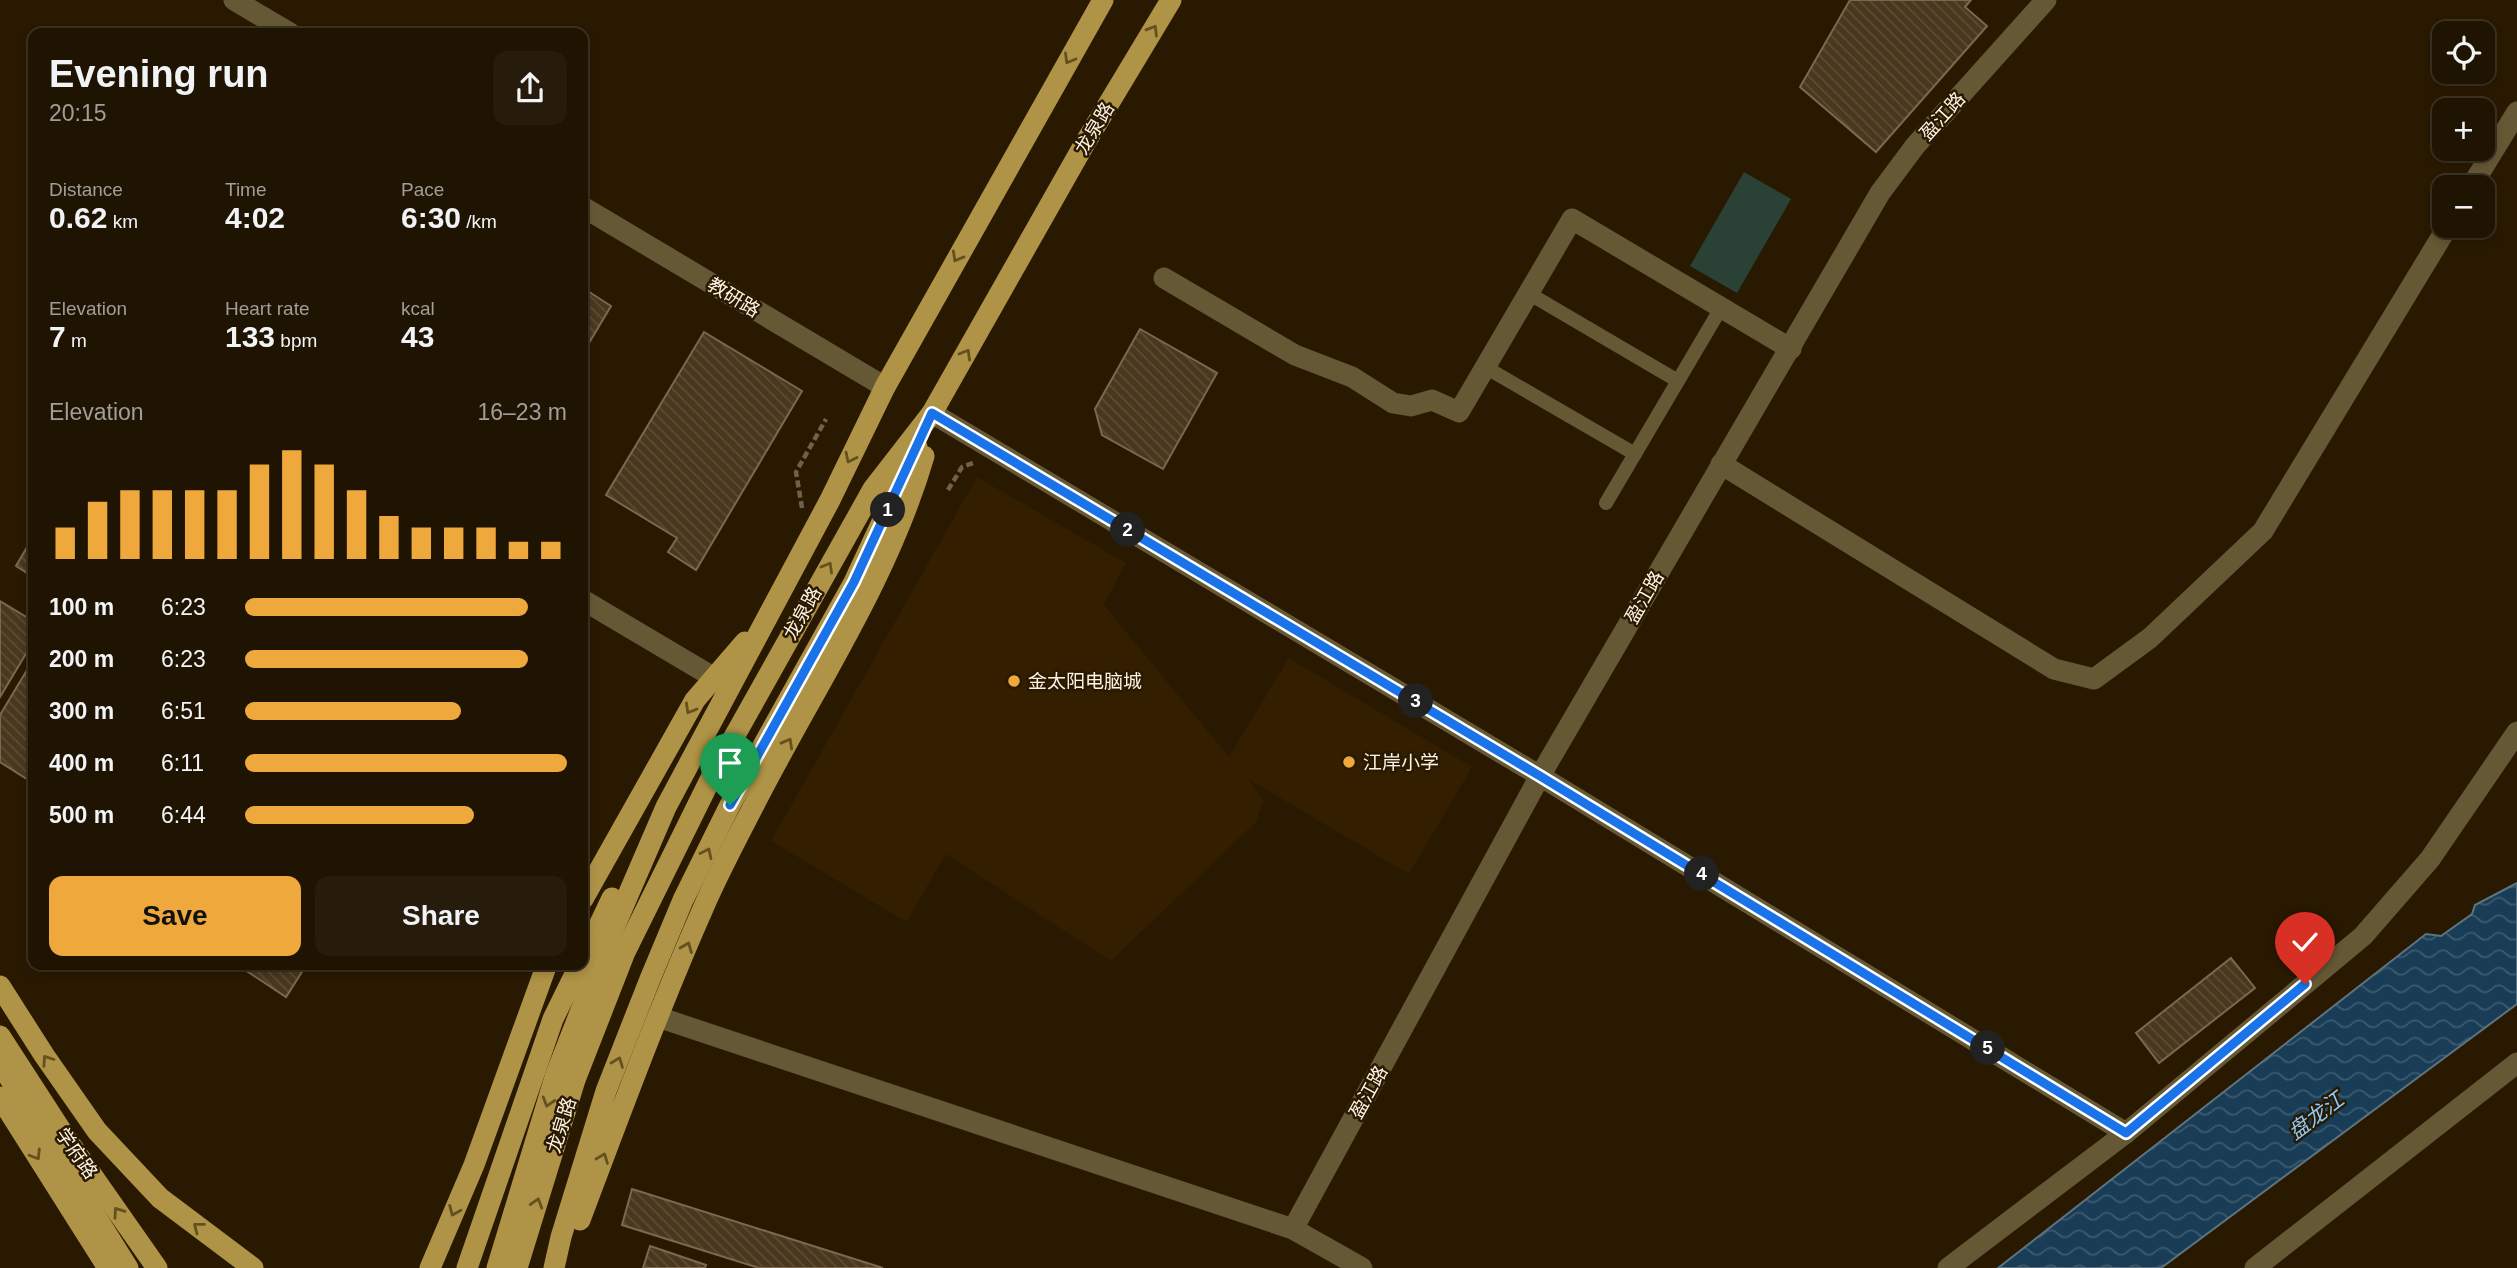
<!DOCTYPE html>
<meta charset="utf-8">
<style>
body{margin:0;font-family:Helvetica,"Noto Sans SC",sans-serif;background:#271c0b;color:#f1f3f6;height:100vh;display:flex;flex-direction:column;font-size:26px;white-space:nowrap}
*{box-sizing:border-box;margin:0}
p{font-size:23px;color:#a19e99}
.icon{flex:none;width:38px;height:38px;fill:none;stroke:currentColor;stroke-width:2;stroke-linecap:round;stroke-linejoin:round}
.map{position:relative;flex:1;overflow:hidden}
.drawer{position:absolute;left:28px;top:28px;width:560px;height:942px;display:flex;flex-direction:column;background:#1f1301;border-radius:14px;box-shadow:0 4px 10px #0003,0 0 0 2px #3c3223}
.drawer>*{flex:none}
.controls{position:absolute;left:2432px;top:21px;display:grid;gap:14px}
.controls a{display:grid;place-items:center;width:63px;height:63px;border-radius:14px;background:#1f1301;box-shadow:0 4px 10px #0003,0 0 0 2px #3c3223;font-size:35px}
.pin{position:absolute;display:grid;place-items:center;width:60px;height:60px;color:#fff;margin:-72px -30px;border-radius:50% 50% 50% 0;rotate:-45deg;box-shadow:0 0 7px #0007}
.pin .icon{rotate:45deg}
.km{position:absolute;width:35px;height:35px;margin:-18px;border-radius:50%;background:#222;color:#fff;font-size:19px;line-height:35px;text-align:center}
.round{display:grid;place-items:center;flex:none;width:74px;height:74px;border-radius:14px;background:#271c0b}
.summary{display:flex;align-items:center;justify-content:space-between;height:119px;padding:0 21px}
h1{font-size:38px;font-weight:600;line-height:52px}
.figures{display:grid;grid-template-columns:repeat(3,1fr);gap:10px;height:119px;padding:7px 21px}
.figures div{display:grid;align-content:center}
.figures b{font-size:30px;font-weight:600}
.figures small{font-size:19px;font-weight:400}
.figures p{font-size:19px}
.chart{height:196px;padding:14px 21px}
.chart p{display:flex;justify-content:space-between}
.chart svg{width:100%;height:126px;margin-top:7px;stroke:#eea83c;stroke-width:6}
.primary-button{display:flex;gap:14px;margin-top:auto;padding:14px 21px}
.primary-button a{flex:1;height:80px;border-radius:14px;background:#eea83c;color:#111;font-size:28px;font-weight:600;line-height:80px;text-align:center}
.primary-button a+a{background:#271c0b;color:#f1f3f6}
ul{padding:0 21px;list-style:none;font-size:23px}
li{display:grid;grid-template-columns:112px 84px 1fr;align-items:center;height:52px}
li i{height:18px;border-radius:9px;background:#eea83c}
.map>svg:first-child{display:block}
.built{fill:#331e00}
.pitch{fill:#294235}
.water{fill:url(#water-waves);stroke:#5e7380;stroke-width:2}
.building{fill:url(#building-back-hatch);stroke:#7c684d;stroke-width:2}
.lines{fill:none;stroke-linecap:round;stroke-linejoin:round}
.path{stroke:#70614c;stroke-width:4.5;stroke-dasharray:7 3.5;stroke-linecap:butt}
.lane{stroke:#655835;stroke-width:14}
.street{stroke:#655835;stroke-width:21}
.primary{stroke:#af9346;stroke-width:21}
.oneway{stroke:#655020}
.route-casing{stroke:#fff;stroke-width:14}
.route{stroke:#1a73e8;stroke-width:9}
.poi-dot{fill:#eea83c;stroke:#291901;stroke-width:2.5}
.labels{text-anchor:middle;stroke-width:5;stroke-linejoin:round;paint-order:stroke}
.street-label{font-size:19px;fill:#fef2e3;stroke:#291901}
.poi-label{font-size:19px;fill:#fef2e3;stroke:#291901;text-anchor:start}
.water-label{font-size:21px;font-style:italic;fill:#8ecbf9;stroke:#291901}
</style>
<div class="map">
<svg width="2517" height="1268" viewBox="0 0 2517 1268">
<defs>
<pattern id="water-waves" width="16" height="10" patternUnits="userSpaceOnUse" patternTransform="scale(1.75)"><rect width="16" height="10" fill="#193d56"/><path d="M0 5q4-4 8 0t8 0" fill="none" stroke="#3c5a6e"/></pattern>
<pattern id="building-back-hatch" width="6" height="6" patternUnits="userSpaceOnUse" patternTransform="scale(1.75)"><rect width="6" height="6" fill="#4a381e"/><path d="M-1 5l2 2M0 0l6 6M5-1l2 2" fill="none" stroke="#5c4c34"/></pattern>
</defs>
<rect width="100%" height="100%" fill="#291901"/>
<!-- built -->
<path class="built" d="M977 477 1126 563 1104 605 1229 757 1289 658 1472 767 1409 874 1248 779 1264 800 1256 822 1111 961 946 854 906 922 771 841Z"/>
<!-- pitch -->
<path class="pitch" d="M1744 172 1791 199 1737 293 1690 266Z"/>
<!-- water -->
<path class="water" d="M2517 883V1004L2161 1268H1998L2426 934 2441 936 2472 914 2475 905Z"/>
<!-- building -->
<g class="building">
<path d="M1850 0H1971L1965 7 1987 26 1876 152 1800 87Z"/>
<path d="M583 288 611 306 583 353Z"/>
<path d="M1140 329 1217 373 1163 469 1102 435 1095 409Z"/>
<path d="M704 332 802 391 696 570 668 552 677 538 606 495Z"/>
<path d="M33 537V577L16 566Z"/>
<path d="M0 601 33 621V642L0 697Z"/>
<path d="M33 660V783L0 762V715Z"/>
<path d="M2231 958 2255 988 2159 1063 2136 1033Z"/>
<path d="M236 964H307L286 997Z"/>
<path d="M632 1189 883 1268H759L622 1225Z"/>
<path d="M650 1246 706 1265 705 1268H643Z"/>
</g>
<g class="lines">
<!-- path -->
<g class="path">
<path d="M948 490 962 467 973 463"/>
<path d="M802 508 796 472 826 419"/>
</g>
<!-- lane -->
<g class="lane">
<path d="M1528 293 1678 381"/>
<path d="M1485 367 1635 454"/>
<path d="M1606 503 1721 308"/>
</g>
<!-- street -->
<g class="street">
<path d="M234 0 290 33"/>
<path d="M2471 187 2517 112"/>
<path d="M583 207 885 387"/>
<path d="M1164 278 1295 355 1352 377 1393 403 1411 406 1432 400 1459 412 1572 219 1791 349"/>
<path d="M932 413 1540 776 2126 1133"/>
<path d="M1721 464 2054 669 2094 679 2150 638 2263 531 2448 226"/>
<path d="M583 600 713 677"/>
<path d="M658 1017 1293 1229 1362 1268"/>
<path d="M1293 1229 1540 776 1880 193 1915 146 2046 0"/>
<path d="M1948 1268 2126 1133 2363 936 2430 859 2517 732"/>
<path d="M2255 1268 2517 1063"/>
</g>
<!-- primary -->
<g class="primary">
<path d="M583 899 695 700 745 642"/>
<path d="M583 959 612 898"/>
<path d="M0 986 44 1055 97 1131 160 1198 253 1268"/>
<path d="M0 1036 66 1138 157 1268"/>
<path d="M0 1063 128 1268"/>
<path d="M0 1097 108 1268"/>
<path d="M580 1220C620 1114 659 1008 705 904 719 872 736 840 752 809 811 692 887 583 924 456"/>
<path d="M430 1268 474 1165 547 964"/>
<path d="M467 1268 553 1019 580 964"/>
<path d="M497 1268 556 1074 606 946 666 807 830 500 885 387 1103 0"/>
<path d="M517 1268 575 1080 625 952 711 778 873 489 932 413 1085 143 1171 0"/>
<path d="M554 1268 561 1237 606 1091 650 979 683 900 730 805 854 582 917 447"/>
</g>
</g>
<!-- one-way arrows -->
<defs><path id="oneway-chevron" d="M-2-3.5L2.5 0L-2 3.5" fill="none" stroke-width="1.6" stroke-linecap="round" stroke-linejoin="round" transform="scale(1.75)"/></defs>
<g class="oneway">
<use href="#oneway-chevron" transform="translate(1153 30) rotate(-59)"/>
<use href="#oneway-chevron" transform="translate(1069 59) rotate(120)"/>
<use href="#oneway-chevron" transform="translate(957 257) rotate(119)"/>
<use href="#oneway-chevron" transform="translate(966 354) rotate(-60)"/>
<use href="#oneway-chevron" transform="translate(850 458) rotate(116)"/>
<use href="#oneway-chevron" transform="translate(828 567) rotate(-60)"/>
<use href="#oneway-chevron" transform="translate(690 709) rotate(120)"/>
<use href="#oneway-chevron" transform="translate(788 743) rotate(-61)"/>
<use href="#oneway-chevron" transform="translate(707 853) rotate(-64)"/>
<use href="#oneway-chevron" transform="translate(687 947) rotate(-68)"/>
<use href="#oneway-chevron" transform="translate(47 1060) rotate(-124)"/>
<use href="#oneway-chevron" transform="translate(618 1062) rotate(-69)"/>
<use href="#oneway-chevron" transform="translate(548 1102) rotate(107)"/>
<use href="#oneway-chevron" transform="translate(36 1155) rotate(58)"/>
<use href="#oneway-chevron" transform="translate(603 1158) rotate(-69)"/>
<use href="#oneway-chevron" transform="translate(537 1203) rotate(-73)"/>
<use href="#oneway-chevron" transform="translate(454 1211) rotate(113)"/>
<use href="#oneway-chevron" transform="translate(118 1212) rotate(-125)"/>
<use href="#oneway-chevron" transform="translate(198 1227) rotate(-142)"/>
</g>
<g class="lines">
<defs>
<path id="route" d="M730 805 854 582 932 413 1540 776 2126 1133 2305 984"/>
</defs>
<!-- route casing -->
<use href="#route" class="route-casing"/>
<!-- route -->
<use href="#route" class="route"/>
</g>
<!-- markers -->
<g class="poi-dot">
<circle cx="1014" cy="681" r="7"/>
<circle cx="1349" cy="762" r="7"/>
</g>
<g class="labels">
<!-- street labels -->
<g class="street-label">
<text transform="translate(1942 116) rotate(-48)" y="7">盈江路</text>
<text transform="translate(1094 128) rotate(-59)" y="7">龙泉路</text>
<text transform="translate(734 297) rotate(31)" y="7">教研路</text>
<text transform="translate(1644 597) rotate(-60)" y="7">盈江路</text>
<text transform="translate(802 613) rotate(-61)" y="7">龙泉路</text>
<text transform="translate(1368 1092) rotate(-61)" y="7">盈江路</text>
<text transform="translate(561 1125) rotate(-73)" y="7">龙泉路</text>
<text transform="translate(77 1153) rotate(55)" y="7">学府路</text>
</g>
<!-- poi labels -->
<g class="poi-label">
<text x="1028" y="688">金太阳电脑城</text>
<text x="1363" y="769">江岸小学</text>
</g>
<!-- water labels -->
<g class="water-label">
<text transform="translate(2316 1116) rotate(-37)" y="7">盘龙江</text>
</g>
</g>
</svg>
<div class="controls">
<a><svg class="icon" aria-label="locate" viewBox="0 0 24 24"><circle cx="12" cy="12" r="6"/><path d="M12 2v4M12 18v4M2 12h4M18 12h4"/></svg></a>
<a>+</a>
<a>−</a>
</div>
<div class="pin" style="left:730px;top:805px;background:#1e9e55"><svg class="icon" aria-label="arrive" viewBox="0 0 24 24"><path d="M6 21V4h12l-3 4 3 4H6"/></svg></div>
<div class="pin" style="left:2305px;top:984px;background:#d93025"><svg class="icon" aria-label="check" viewBox="0 0 24 24"><path d="M5 12l5 5 9-10"/></svg></div>
<b class="km" style="left:888px;top:510px">1</b>
<b class="km" style="left:1128px;top:530px">2</b>
<b class="km" style="left:1416px;top:701px">3</b>
<b class="km" style="left:1702px;top:874px">4</b>
<b class="km" style="left:1988px;top:1048px">5</b>
<section class="drawer">
<div class="summary"><div><h1>Evening run</h1><p>20:15</p></div><a class="round"><svg class="icon" aria-label="share" viewBox="0 0 24 24"><path d="M12 15V3M7 8l5-5 5 5M5 13v7h14v-7"/></svg></a></div>
<div class="figures">
<div><p>Distance</p><b>0.62<small> km</small></b></div>
<div><p>Time</p><b>4:02</b></div>
<div><p>Pace</p><b>6:30<small> /km</small></b></div>
</div>
<div class="figures">
<div><p>Elevation</p><b>7<small> m</small></b></div>
<div><p>Heart rate</p><b>133<small> bpm</small></b></div>
<div><p>kcal</p><b>43</b></div>
</div>
<div class="chart"><p><span>Elevation</span>16–23 m</p>
<svg viewBox="0 0 160 44" preserveAspectRatio="none"><path d="M5 44V33M15 44V24M25 44V20M35 44V20M45 44V20M55 44V20M65 44V11M75 44V6M85 44V11M95 44V20M105 44V29M115 44V33M125 44V33M135 44V33M145 44V38M155 44V38"/></svg>
</div>
<ul>
<li><b>100 m</b>6:23<i style="width:88%"></i></li>
<li><b>200 m</b>6:23<i style="width:88%"></i></li>
<li><b>300 m</b>6:51<i style="width:67%"></i></li>
<li><b>400 m</b>6:11<i style="width:100%"></i></li>
<li><b>500 m</b>6:44<i style="width:71%"></i></li>
</ul>
<div class="primary-button"><a>Save</a><a>Share</a></div>
</section>
</div>
